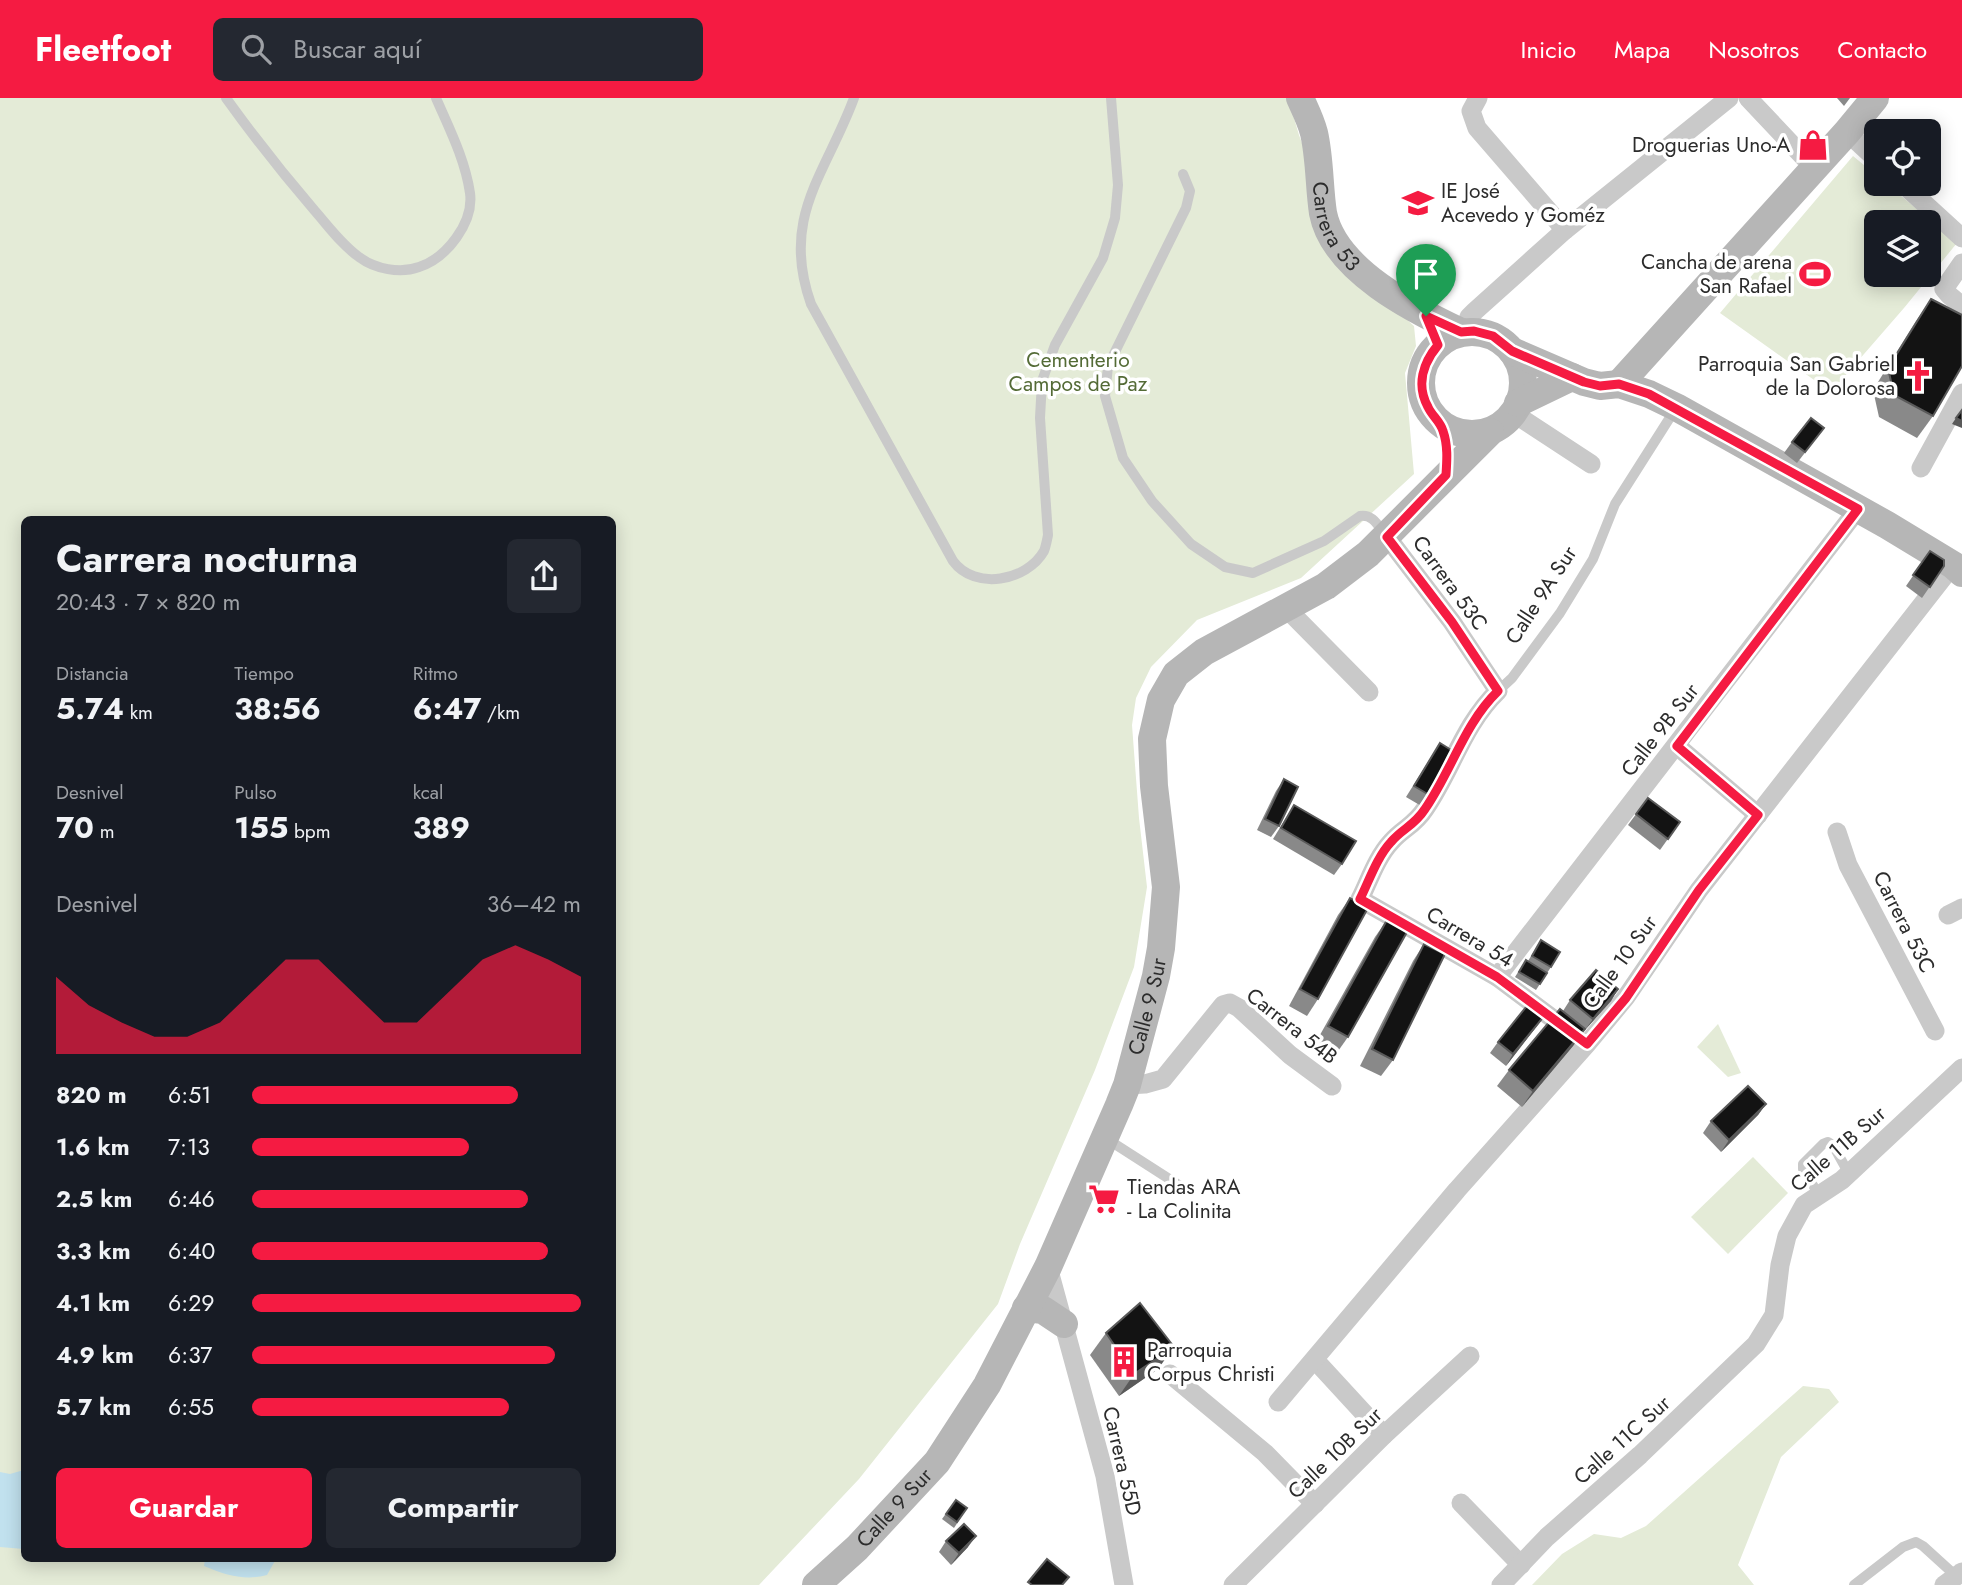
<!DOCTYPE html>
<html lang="es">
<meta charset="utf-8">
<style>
body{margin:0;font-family:Jost,sans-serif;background:#242831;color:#f1f3f6;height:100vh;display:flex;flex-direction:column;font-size:26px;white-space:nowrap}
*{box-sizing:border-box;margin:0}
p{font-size:23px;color:#9ea1a6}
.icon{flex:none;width:38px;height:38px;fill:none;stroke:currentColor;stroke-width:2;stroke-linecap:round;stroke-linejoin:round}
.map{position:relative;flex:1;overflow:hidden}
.sheet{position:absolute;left:21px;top:418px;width:595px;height:1046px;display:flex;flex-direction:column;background:#171b24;border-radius:10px;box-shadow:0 4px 18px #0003}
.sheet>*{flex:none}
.fabs{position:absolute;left:1864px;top:21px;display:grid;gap:14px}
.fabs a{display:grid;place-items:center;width:77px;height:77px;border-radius:10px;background:#171b24;box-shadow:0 4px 18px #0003;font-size:35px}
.pin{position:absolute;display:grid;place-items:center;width:60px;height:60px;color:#fff;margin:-72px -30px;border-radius:50% 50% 50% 0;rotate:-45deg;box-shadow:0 0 7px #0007}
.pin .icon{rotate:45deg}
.round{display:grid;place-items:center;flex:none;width:74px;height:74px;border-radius:10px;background:#242831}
.headline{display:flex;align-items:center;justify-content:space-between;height:119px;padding:0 35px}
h1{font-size:38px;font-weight:700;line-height:52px}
.metrics{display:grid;grid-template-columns:repeat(3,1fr);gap:10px;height:119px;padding:7px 35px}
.metrics div{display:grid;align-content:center}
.metrics b{font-size:30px;font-weight:700}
.metrics small{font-size:19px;font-weight:400}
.metrics p{font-size:19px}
.chart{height:196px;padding:14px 35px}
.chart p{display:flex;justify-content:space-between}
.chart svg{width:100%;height:126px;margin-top:7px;fill:#f51b42;opacity:.7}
.cta{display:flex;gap:14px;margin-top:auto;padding:14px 35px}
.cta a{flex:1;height:80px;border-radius:10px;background:#f51b42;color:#fff;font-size:28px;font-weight:700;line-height:80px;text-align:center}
.cta a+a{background:#242831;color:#f1f3f6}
ul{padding:0 35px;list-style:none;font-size:23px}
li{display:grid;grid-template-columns:112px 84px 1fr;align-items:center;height:52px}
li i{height:18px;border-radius:9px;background:#f51b42}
header{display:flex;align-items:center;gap:42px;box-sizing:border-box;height:98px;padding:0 35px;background:#f51b42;color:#fff}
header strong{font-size:33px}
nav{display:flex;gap:38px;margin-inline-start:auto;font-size:24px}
.search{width:490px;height:63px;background:#242831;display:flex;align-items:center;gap:18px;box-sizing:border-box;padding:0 24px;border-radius:10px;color:#9ea1a6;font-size:26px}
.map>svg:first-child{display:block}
.green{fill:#e4ebd7;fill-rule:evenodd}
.water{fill:#c1e1ee}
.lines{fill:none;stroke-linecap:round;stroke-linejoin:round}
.lane{stroke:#c9c9c9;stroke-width:10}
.street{stroke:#c9c9c9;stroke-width:19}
.secondary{stroke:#b6b6b6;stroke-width:28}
.wall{fill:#898989}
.shaded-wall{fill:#5a5a5a}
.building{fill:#131313;stroke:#5a5a5a;stroke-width:2}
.route-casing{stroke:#fff;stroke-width:14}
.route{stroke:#f51b42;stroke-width:9}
.labels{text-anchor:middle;stroke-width:7;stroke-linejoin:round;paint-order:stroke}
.poi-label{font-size:21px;fill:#2c2c2c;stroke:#fff;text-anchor:end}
.street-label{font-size:21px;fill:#2c2c2c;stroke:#fff}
.park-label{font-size:21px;fill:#546b36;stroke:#fff}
</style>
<header>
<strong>Fleetfoot</strong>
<div class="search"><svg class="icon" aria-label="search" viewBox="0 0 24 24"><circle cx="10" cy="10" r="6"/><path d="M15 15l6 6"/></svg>Buscar aquí</div>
<nav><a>Inicio</a><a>Mapa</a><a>Nosotros</a><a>Contacto</a></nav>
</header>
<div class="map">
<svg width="1962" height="1487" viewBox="0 0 1962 1487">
<rect width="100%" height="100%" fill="#fff"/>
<!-- green -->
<g class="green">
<path d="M0 0H1288L1299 37 1348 168 1414 228 1416 248 1405 275 1414 376 1301 480 1197 522 1151 569 1136 600 1132 627 1139 720 1147 789 1134 869 1095 972 1020 1146 998 1206 859 1381 759 1487H0ZM24 422H612V1461H24Z"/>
<path d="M1853 58 1876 77V86H1887L1957 145 1904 210 1831 294 1720 215ZM1876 124H1928V177H1876Z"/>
<path d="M1718 926 1741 975 1728 979 1697 949Z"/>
<path d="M1753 1059 1788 1095 1728 1156 1691 1119Z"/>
<path d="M1803 1288 1829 1291 1839 1304 1781 1359 1738 1467 1754 1487H1532L1562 1456 1594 1436 1621 1440 1646 1428Z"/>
</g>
<!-- water -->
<g class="water">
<path d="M24 1372V1451L0 1449V1374L10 1376Z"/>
<path d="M205 1461H276L267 1477C245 1483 225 1477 204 1468Z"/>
</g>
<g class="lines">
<!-- lane -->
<g class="lane">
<path d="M226 0C254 39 284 77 315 113 329 129 342 147 359 159 375 171 400 176 419 169 447 160 474 124 470 95 465 61 449 30 436 0"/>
<path d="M854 0C826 76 780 119 811 206L953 463C975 493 1027 483 1044 453 1046 448 1047 442 1048 437L1040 320 1042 283 1055 247 1103 160 1115 120 1118 87 1111 0"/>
<path d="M1183 76 1190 93 1186 110 1108 268 1105 298 1123 360 1152 403 1191 446 1225 469 1253 475 1324 443 1360 418C1372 416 1377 426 1384 435"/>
<path d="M1498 593 1512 580 1560 515 1593 461 1615 406 1676 310"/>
<path d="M1107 1041 1188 1093"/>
<path d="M1819 1097 1803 1071V1066L1823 1046 1828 1044 1833 1047 1849 1076"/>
<path d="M1854 1487 1903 1449 1916 1444 1923 1448 1956 1478"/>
</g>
<!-- street -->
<g class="street">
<path d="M1478 0 1471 13 1477 30 1565 132"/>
<path d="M1748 0 1814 70"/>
<path d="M1847 34 1876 61"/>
<path d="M1903 86 1962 140"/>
<path d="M1962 165 1944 191 1949 197 1962 208"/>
<path d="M1464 234 1469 219 1475 213 1565 132 1729 0"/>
<path d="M1513 315 1591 366"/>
<path d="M1921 370 1962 295"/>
<path d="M1387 439 1452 524 1498 593C1463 627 1452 672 1425 711 1414 728 1403 730 1391 744 1377 759 1369 783 1360 801L1497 879 1572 935"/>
<path d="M1286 510 1369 594"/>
<path d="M1677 648 1758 717"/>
<path d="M1837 734 1848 767 1935 933"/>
<path d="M1948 817 1962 810"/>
<path d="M1497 879 1858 411"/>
<path d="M1127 987 1145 986 1163 981 1223 907 1230 905 1239 910 1290 957 1332 988"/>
<path d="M1048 1169 1105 1378 1124 1487"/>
<path d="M1315 1262 1384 1337"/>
<path d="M1170 1276 1265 1355 1315 1406"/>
<path d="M1278 1304 1457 1092 1587 946 1626 899 1699 792 1953 467"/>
<path d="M1461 1405 1521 1467"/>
<path d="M1233 1487 1384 1337 1470 1258"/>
<path d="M1501 1487 1547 1439 1640 1357 1756 1246 1774 1217 1780 1167 1787 1138 1804 1107 1842 1082 1962 970"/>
<path d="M1944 1487 1962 1474"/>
</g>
<!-- secondary -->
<g class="secondary">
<path id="s1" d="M1300 0C1305 11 1311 23 1314 35 1320 61 1319 89 1323 115 1334 172 1414 212 1461 234"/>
<circle cx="1472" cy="285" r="51"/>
<path d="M1512 253 1584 284 1600 288 1619 286 1649 296 1676 309 1887 427 1953 467 1962 475"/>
<path d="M1619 286 1847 34 1875 0"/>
<path d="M1518 305 1572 279"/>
<path d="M1026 1210 1043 1212 1064 1226"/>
<path id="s2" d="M816 1487 857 1450 937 1364 987 1287 1048 1169 1119 1007 1127 987 1156 878 1161 850 1166 789 1154 688 1152 641 1161 602 1176 576 1204 554 1326 488 1368 456 1490 334"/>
</g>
</g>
<!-- wall -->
<g class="wall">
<path d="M1837 0H1850L1844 8Z"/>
<path d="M1931 201 1933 318 1917 340 1879 319 1873 292 1916 223Z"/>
<path d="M1824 330 1797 365 1784 355 1792 344Z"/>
<path d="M1930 453 1944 468 1922 500 1906 488Z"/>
<path d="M1440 645 1431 698 1423 709 1406 699Z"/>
<path d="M1284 681 1279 728 1271 739 1257 732 1276 693Z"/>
<path d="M1648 700 1680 724 1660 752 1628 727Z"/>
<path d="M1294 707 1342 766 1334 777 1273 741Z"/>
<path d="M1350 800 1318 901 1307 918 1289 908 1338 817Z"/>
<path d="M1387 822 1348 939 1336 956 1316 944 1375 839Z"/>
<path d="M1541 842 1551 869 1536 892 1515 879 1522 868 1528 863Z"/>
<path d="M1424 846 1393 962 1381 978 1360 968 1413 863Z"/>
<path d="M1618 891 1611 903 1585 932 1573 948 1522 1009 1497 988 1509 972 1563 913 1570 902Z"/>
<path d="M1545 917 1506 968 1490 955 1498 944Z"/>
<path d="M1766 1006 1758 1017 1721 1054 1703 1035 1711 1023Z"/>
<path d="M1106 1235 1158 1271 1119 1298 1090 1257Z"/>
<path d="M956 1402 967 1410 954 1430 942 1421Z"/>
<path d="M946 1443 968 1449 951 1467 939 1454Z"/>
</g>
<!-- shaded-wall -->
<g class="shaded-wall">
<path d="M1956 320 1962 323V330L1952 326Z"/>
<path d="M1618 891 1611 903 1585 932 1593 921Z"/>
<path d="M1545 917 1537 928 1506 968 1513 956Z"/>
<path d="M1585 931 1573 948 1522 1009 1533 993Z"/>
<path d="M1766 1006 1758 1017 1721 1054 1729 1042Z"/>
<path d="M1174 1249 1158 1271 1119 1298 1134 1276Z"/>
<path d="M976 1438 968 1449 951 1467 959 1455Z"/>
</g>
<!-- building -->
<g class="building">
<path d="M1931 201 1962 217V268L1933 318 1894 297 1888 270Z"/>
<path d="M1962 312V323L1956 320Z"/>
<path d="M1811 320 1824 330 1805 354 1792 344Z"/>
<path d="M1930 453 1944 462V468L1930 489 1913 477Z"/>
<path d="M1440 645 1456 655 1431 698 1414 688Z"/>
<path d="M1284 681 1298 689 1279 728 1265 721Z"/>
<path d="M1648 700 1680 724 1668 741 1636 716Z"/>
<path d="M1294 707 1356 743 1342 766 1281 730Z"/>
<path d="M1350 800 1368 810 1318 901 1300 891Z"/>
<path d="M1387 822 1407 834 1348 939 1328 928Z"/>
<path d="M1541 842 1560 854 1551 869 1532 858Z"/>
<path d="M1424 846 1445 856 1393 962 1372 951Z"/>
<path d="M1526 862 1547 875 1540 886 1519 874Z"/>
<path d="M1596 872 1618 891 1593 921 1570 902Z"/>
<path d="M1530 904 1545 917 1513 956 1498 944Z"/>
<path d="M1560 911 1585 931 1533 993 1509 972Z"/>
<path d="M1748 988 1766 1006 1729 1042 1711 1023Z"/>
<path d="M1140 1205 1174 1249 1134 1276 1106 1235Z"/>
<path d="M956 1402 967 1410 957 1424 946 1416Z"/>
<path d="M964 1426 976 1438 959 1455 946 1443Z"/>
<path d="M1047 1461 1069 1479 1062 1487H1032L1028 1484Z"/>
</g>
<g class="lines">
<defs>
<path id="route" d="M1426 218 1461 234 1474 233 1493 238 1512 253 1584 284 1600 288 1619 286 1649 296 1858 411 1677 648 1758 717 1699 792 1626 900 1587 946 1497 879 1360 801C1369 783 1377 759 1391 744 1403 730 1414 728 1425 711 1452 672 1464 626 1498 593L1452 524 1387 439 1446 377C1447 362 1448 347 1443 333 1440 323 1432 318 1428 309 1416 287 1423 265 1438 247Z"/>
</defs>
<!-- route casing -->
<use href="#route" class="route-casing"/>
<!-- route -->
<use href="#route" class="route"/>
</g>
<!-- icons -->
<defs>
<symbol id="shop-bare" viewBox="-9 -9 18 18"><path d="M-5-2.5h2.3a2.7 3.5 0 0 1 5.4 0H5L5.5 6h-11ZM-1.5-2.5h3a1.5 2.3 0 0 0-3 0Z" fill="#f51b42" stroke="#fff" stroke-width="2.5" paint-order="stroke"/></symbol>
<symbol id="school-bare" viewBox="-9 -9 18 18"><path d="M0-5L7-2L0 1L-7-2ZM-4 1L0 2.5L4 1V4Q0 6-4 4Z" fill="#f51b42" stroke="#fff" stroke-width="2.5" paint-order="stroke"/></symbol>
<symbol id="stadium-bare" viewBox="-9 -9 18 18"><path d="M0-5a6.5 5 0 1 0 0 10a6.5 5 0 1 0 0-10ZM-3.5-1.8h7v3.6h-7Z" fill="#f51b42" stroke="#fff" stroke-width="2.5" paint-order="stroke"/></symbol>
<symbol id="church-bare" viewBox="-9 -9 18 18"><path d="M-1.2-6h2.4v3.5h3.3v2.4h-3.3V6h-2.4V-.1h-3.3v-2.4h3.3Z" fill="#f51b42" stroke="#fff" stroke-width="2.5" paint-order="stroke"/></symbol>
<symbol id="supermarket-bare" viewBox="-9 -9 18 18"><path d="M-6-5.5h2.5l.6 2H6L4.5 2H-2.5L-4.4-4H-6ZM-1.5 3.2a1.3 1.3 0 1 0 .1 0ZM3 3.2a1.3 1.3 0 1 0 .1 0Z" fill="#f51b42" stroke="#fff" stroke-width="2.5" paint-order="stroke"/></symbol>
<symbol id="building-bare" viewBox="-9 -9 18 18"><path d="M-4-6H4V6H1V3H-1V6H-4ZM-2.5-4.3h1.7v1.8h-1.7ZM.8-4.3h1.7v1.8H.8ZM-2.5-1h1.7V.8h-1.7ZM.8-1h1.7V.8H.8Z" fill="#f51b42" stroke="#fff" stroke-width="2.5" paint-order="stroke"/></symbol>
</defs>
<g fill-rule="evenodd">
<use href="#shop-bare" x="1791" y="25" width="44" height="44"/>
<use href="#school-bare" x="1396" y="83" width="44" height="44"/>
<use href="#stadium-bare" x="1793" y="154" width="44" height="44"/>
<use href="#church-bare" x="1896" y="256" width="44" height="44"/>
<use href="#supermarket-bare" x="1082" y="1079" width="44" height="44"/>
<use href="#building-bare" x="1102" y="1242" width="44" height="44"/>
</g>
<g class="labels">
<!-- poi labels -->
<g class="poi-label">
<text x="1790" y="54">Droguerias Uno-A</text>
<text x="1441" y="100" text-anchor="start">IE José<tspan x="1441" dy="24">Acevedo y Goméz</tspan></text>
<text x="1792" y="171">Cancha de arena<tspan x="1792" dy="24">San Rafael</tspan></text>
<text x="1895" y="273">Parroquia San Gabriel<tspan x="1895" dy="24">de la Dolorosa</tspan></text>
<text x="1127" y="1096" text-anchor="start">Tiendas ARA<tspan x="1127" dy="24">- La Colinita</tspan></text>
<text x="1147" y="1259" text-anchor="start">Parroquia<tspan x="1147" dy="24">Corpus Christi</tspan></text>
</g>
<!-- street labels -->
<g class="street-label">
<text dy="7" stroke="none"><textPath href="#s1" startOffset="135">Carrera 53</textPath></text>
<text transform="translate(1450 485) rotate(54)" y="7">Carrera 53C</text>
<text transform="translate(1541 497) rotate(-57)" y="7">Calle 9A Sur</text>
<text transform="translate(1660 632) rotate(-52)" y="7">Calle 9B Sur</text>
<text transform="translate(1904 824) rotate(63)" y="7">Carrera 53C</text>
<text transform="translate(1470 839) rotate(31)" y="7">Carrera 54</text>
<text transform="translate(1620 864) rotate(-54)" y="7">Calle 10 Sur</text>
<text dy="7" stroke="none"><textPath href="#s2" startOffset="677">Calle 9 Sur</textPath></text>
<text transform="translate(1292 928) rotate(38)" y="7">Carrera 54B</text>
<text transform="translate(1838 1051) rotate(-41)" y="7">Calle 11B Sur</text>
<text transform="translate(1622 1342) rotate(-42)" y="7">Calle 11C Sur</text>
<text transform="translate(1335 1355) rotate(-44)" y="7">Calle 10B Sur</text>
<text transform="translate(1122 1363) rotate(77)" y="7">Carrera 55D</text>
<text dy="7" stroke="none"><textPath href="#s2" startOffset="110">Calle 9 Sur</textPath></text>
</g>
<!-- park labels -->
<g class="park-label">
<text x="1078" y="269">Cementerio<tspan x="1078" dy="24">Campos de Paz</tspan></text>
</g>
</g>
</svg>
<div class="fabs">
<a><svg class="icon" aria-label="locate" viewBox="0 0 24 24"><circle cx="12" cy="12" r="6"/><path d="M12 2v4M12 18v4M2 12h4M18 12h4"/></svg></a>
<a><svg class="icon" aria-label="layers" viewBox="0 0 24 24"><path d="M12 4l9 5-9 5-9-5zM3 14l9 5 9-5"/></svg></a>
</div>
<div class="pin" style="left:1426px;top:218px;background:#1e9e55"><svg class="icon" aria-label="arrive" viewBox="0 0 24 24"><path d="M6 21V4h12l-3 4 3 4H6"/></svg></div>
<section class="sheet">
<div class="headline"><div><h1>Carrera nocturna</h1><p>20:43 · 7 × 820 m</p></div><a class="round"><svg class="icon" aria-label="share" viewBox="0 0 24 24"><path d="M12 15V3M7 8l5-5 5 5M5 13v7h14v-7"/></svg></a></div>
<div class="metrics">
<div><p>Distancia</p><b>5.74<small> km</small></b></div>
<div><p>Tiempo</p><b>38:56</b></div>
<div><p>Ritmo</p><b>6:47<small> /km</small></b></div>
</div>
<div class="metrics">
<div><p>Desnivel</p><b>70<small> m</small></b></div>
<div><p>Pulso</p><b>155<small> bpm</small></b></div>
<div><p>kcal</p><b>389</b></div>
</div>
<div class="chart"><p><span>Desnivel</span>36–42 m</p>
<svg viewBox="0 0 160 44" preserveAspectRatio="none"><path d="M0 44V17L10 27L20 33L30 38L40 38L50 33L60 22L70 11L80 11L90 22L100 33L110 33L120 22L130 11L140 6L150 11L160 17V44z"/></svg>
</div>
<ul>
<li><b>820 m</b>6:51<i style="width:81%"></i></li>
<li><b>1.6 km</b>7:13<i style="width:66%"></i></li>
<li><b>2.5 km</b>6:46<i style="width:84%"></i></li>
<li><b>3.3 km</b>6:40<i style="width:90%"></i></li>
<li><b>4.1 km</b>6:29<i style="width:100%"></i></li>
<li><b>4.9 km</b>6:37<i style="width:92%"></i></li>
<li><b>5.7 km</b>6:55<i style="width:78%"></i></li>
</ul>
<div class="cta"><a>Guardar</a><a>Compartir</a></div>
</section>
</div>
